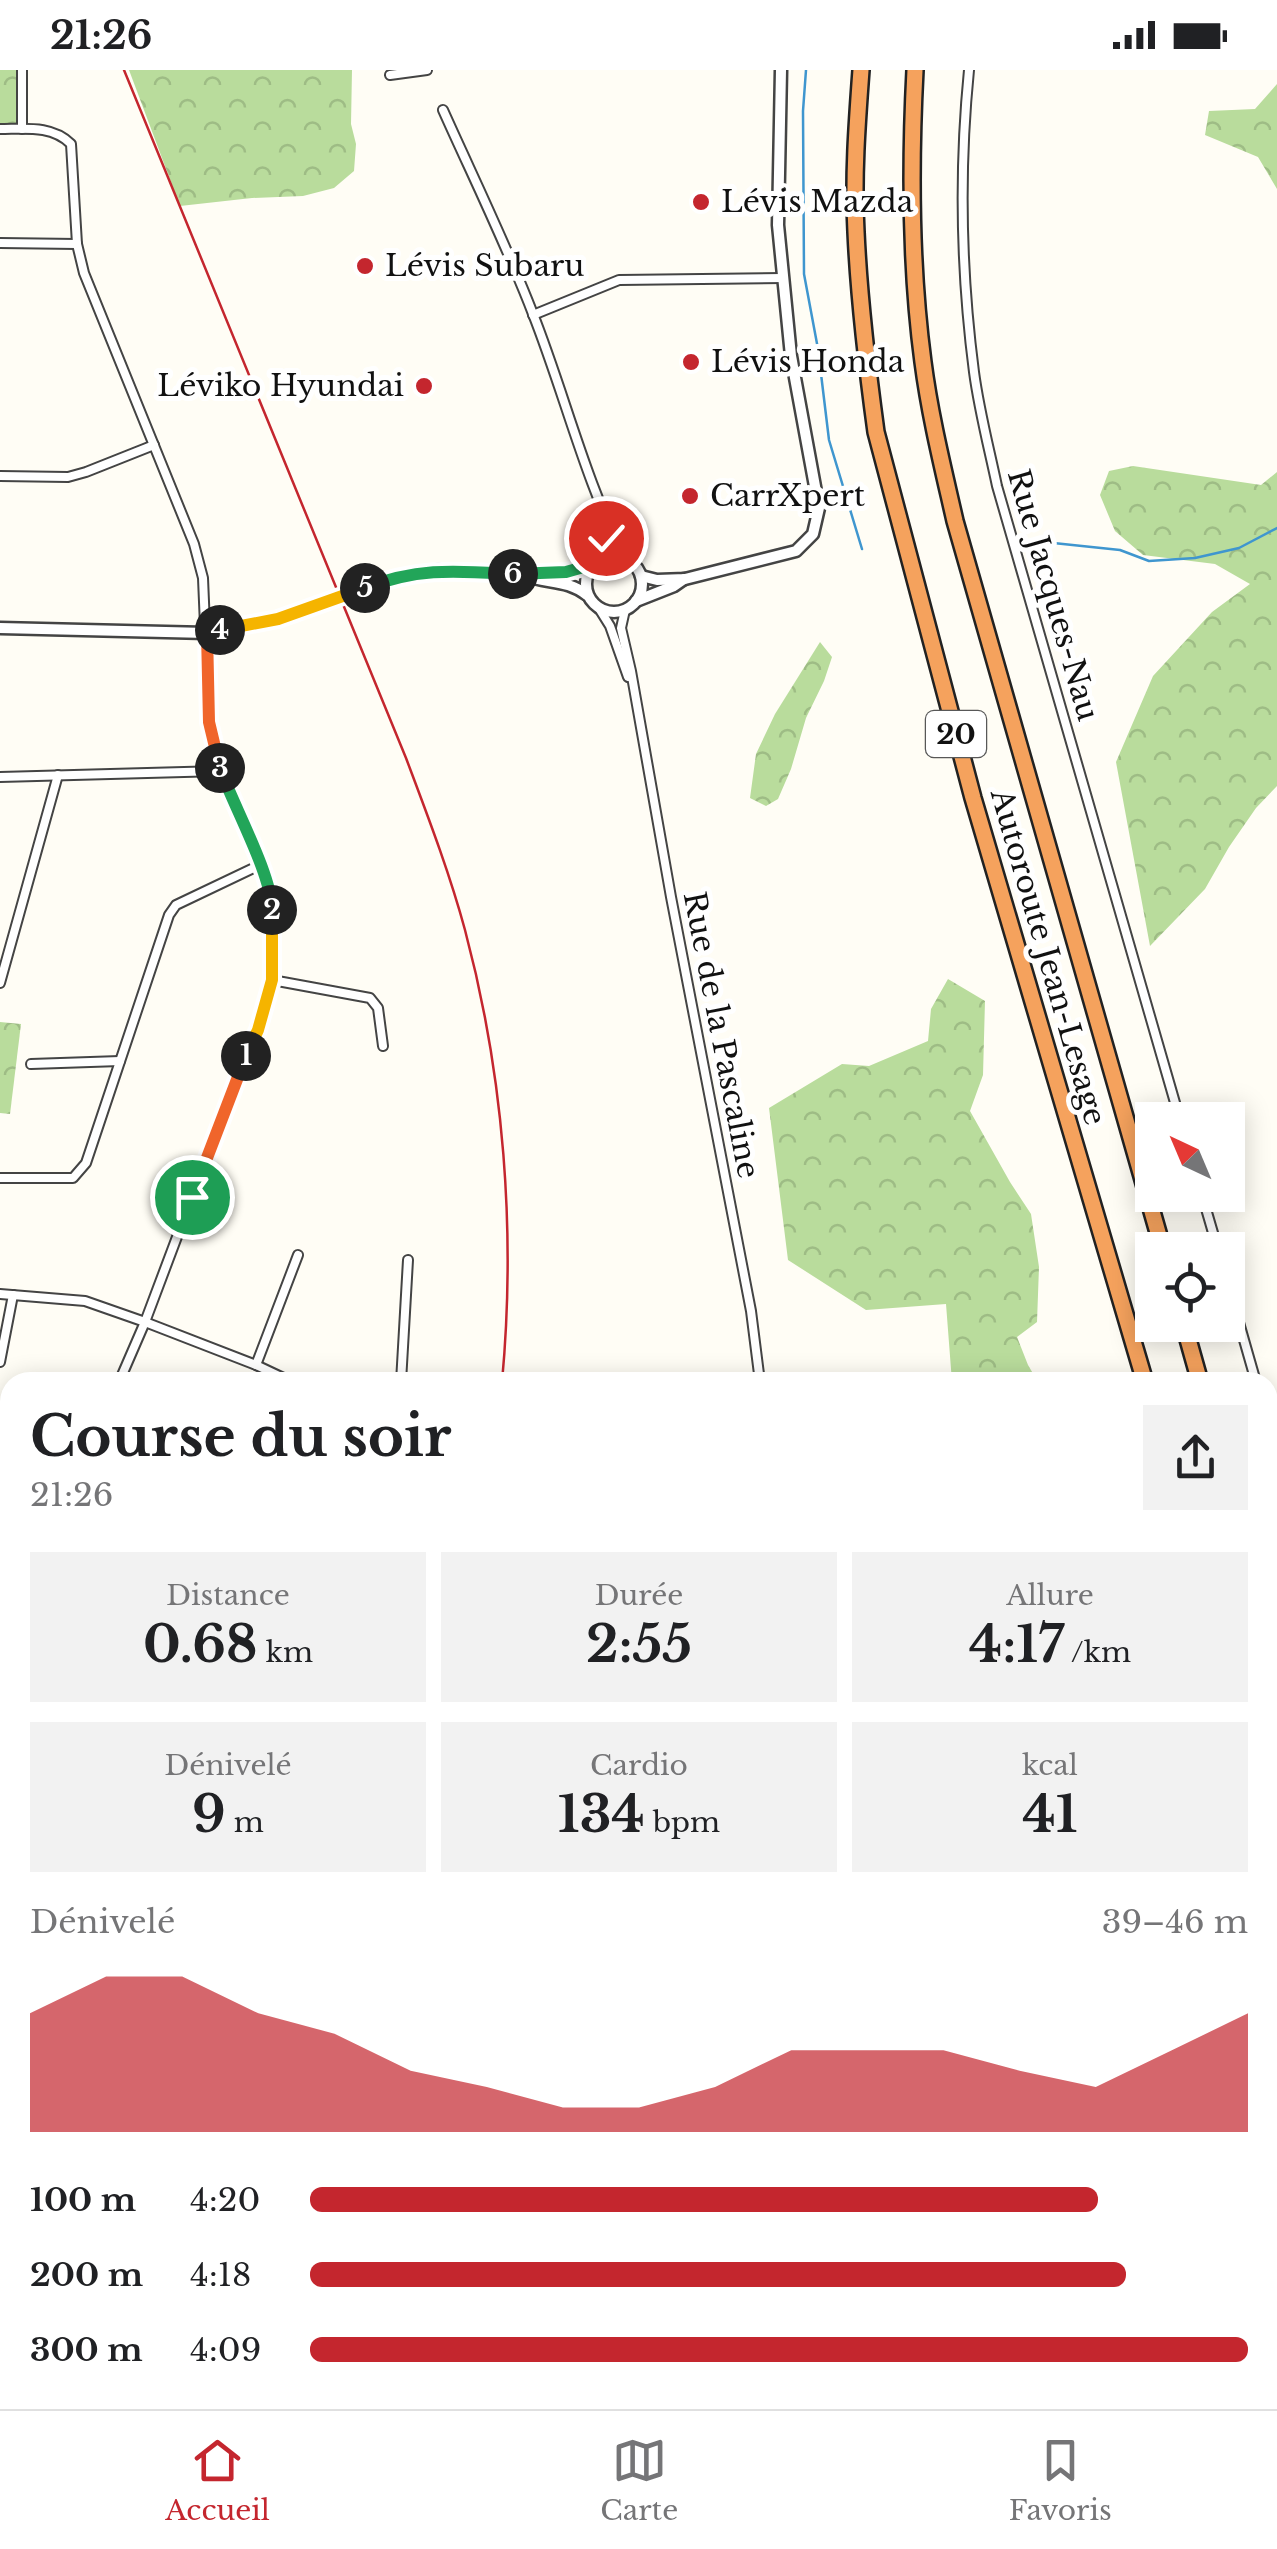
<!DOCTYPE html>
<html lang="fr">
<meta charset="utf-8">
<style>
body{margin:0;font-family:"Libre Baskerville",serif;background:#f2f2f2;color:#202124;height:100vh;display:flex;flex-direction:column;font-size:38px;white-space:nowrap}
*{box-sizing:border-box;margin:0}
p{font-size:32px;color:#757577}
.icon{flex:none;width:55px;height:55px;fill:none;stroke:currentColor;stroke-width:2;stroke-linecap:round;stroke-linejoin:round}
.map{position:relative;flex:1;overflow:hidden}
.details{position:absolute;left:0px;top:1302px;width:1278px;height:1038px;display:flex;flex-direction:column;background:#fff;border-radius:30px 30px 0 0;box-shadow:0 5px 25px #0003}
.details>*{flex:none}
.needle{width:65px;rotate:316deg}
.buttons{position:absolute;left:1135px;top:1032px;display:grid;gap:20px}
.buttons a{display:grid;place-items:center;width:110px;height:110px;border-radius:0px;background:#fff;box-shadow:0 5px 25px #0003;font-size:50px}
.pin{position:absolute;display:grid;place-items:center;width:85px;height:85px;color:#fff;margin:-42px;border:5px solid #fff;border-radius:50%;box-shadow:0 2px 10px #0007}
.km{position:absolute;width:50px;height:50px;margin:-25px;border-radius:50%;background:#222;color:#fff;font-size:28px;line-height:50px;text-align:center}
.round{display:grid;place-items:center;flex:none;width:105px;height:105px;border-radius:0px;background:#f2f2f2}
.summary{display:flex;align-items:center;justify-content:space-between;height:170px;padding:0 30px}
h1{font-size:55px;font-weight:700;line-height:75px}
.stats{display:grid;grid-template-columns:repeat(3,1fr);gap:15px;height:170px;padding:10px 30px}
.stats div{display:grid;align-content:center;border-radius:0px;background:#f2f2f2;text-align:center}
.stats b{font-size:50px;font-weight:700}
.stats small{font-size:28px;font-weight:400}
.stats p{font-size:28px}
.chart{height:280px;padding:20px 30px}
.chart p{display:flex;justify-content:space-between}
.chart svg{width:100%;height:180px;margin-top:10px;fill:#c4262e;opacity:.7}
ul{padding:0 30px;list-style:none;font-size:32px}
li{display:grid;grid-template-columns:160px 120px 1fr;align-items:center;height:75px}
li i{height:25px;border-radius:12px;background:#c4262e}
.status{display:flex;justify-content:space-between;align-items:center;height:70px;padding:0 50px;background:#fff;direction:ltr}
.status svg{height:28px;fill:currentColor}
.tab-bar{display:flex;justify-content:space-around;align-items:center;height:140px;border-top:2px solid #e0e0e0;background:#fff;font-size:28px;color:#757577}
.tab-bar a{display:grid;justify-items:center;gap:5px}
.tab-bar .current{color:#c4262e}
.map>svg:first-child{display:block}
.forest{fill:url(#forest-crowns)}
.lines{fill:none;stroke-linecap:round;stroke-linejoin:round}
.stream{stroke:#3f96cf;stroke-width:2.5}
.river{stroke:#b9e0f7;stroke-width:18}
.minor-casing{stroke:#444;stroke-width:12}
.tertiary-casing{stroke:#444;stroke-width:15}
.motorway-casing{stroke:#222;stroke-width:20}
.minor{stroke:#fff;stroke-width:8}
.tertiary{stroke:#fff;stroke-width:10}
.motorway{stroke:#f5a25d;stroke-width:15}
.rail{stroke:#c4262e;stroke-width:2.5}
.split-1-casing{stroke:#fff;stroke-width:20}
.split-2-casing{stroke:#fff;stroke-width:20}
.split-3-casing{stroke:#fff;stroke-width:20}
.split-4-casing{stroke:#fff;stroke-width:20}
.split-5-casing{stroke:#fff;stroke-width:20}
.split-6-casing{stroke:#fff;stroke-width:20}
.split-7-casing{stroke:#fff;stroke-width:20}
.split-1{stroke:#f0652b;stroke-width:12}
.split-2{stroke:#f5b400;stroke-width:12}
.split-3{stroke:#22a559;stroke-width:12}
.split-4{stroke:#f0652b;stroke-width:12}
.split-5{stroke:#f5b400;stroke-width:12}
.split-6{stroke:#22a559;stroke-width:12}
.split-7{stroke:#22a559;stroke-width:12}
.poi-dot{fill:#c4262e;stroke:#fff;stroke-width:4}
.labels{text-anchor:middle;stroke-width:10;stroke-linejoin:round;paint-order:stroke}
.shield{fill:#fff;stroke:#585858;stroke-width:2.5}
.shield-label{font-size:28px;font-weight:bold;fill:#111}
.poi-label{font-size:30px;fill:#111;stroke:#fff;text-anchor:start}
.street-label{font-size:30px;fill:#111;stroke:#fff}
</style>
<div class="status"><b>21:26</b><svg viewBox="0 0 49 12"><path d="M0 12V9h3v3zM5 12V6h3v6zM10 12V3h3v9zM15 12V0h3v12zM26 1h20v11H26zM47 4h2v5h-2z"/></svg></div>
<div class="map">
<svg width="1277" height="2339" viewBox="0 0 1277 2339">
<defs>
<pattern id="forest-crowns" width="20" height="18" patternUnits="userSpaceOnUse" patternTransform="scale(2.5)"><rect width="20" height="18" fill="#b9dc9c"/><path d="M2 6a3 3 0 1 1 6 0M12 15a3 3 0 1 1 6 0" fill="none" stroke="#9ebc85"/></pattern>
</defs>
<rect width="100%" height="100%" fill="#fffdf5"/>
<!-- forest -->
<g class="forest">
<rect x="0" y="0" width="22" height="59"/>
<path d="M129 0H352L351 54 356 74 354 101 334 118 303 126 252 128 180 136Z"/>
<path d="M1277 14V119L1258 87 1205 65 1209 41 1255 39Z"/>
<path d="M1133 396 1261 415 1277 402V716L1256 738 1229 777 1205 819 1150 876 1116 692 1153 606 1212 542 1250 514 1215 494 1143 485 1115 461 1100 425 1109 401Z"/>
<path d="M820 572 832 587 824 611 806 648 791 699 778 729 766 736 750 728 756 684 775 644Z"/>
<path d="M948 909 985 931 983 1005 970 1041 1010 1112 1031 1144 1039 1197 1037 1252 1017 1267 1028 1295 1038 1312H952L946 1234 866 1240 788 1190 769 1038 842 994 869 996 928 971 931 939Z"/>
<path d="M0 952 21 954 10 1044 0 1043Z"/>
<path d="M1268 1959 1277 1993V2339H21L25 2330H1268Z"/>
</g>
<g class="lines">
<!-- stream -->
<g class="stream">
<path d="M806 0 803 41 804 204 818 279 829 370 862 479"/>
<path d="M1025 470 1120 480 1149 491 1195 488 1239 478 1277 458"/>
</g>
<!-- river -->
<g class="river">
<path d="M1268 2304 1277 2296"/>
<path d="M1266 2330 1276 2339"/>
</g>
<defs>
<g id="minor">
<path d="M969 0C959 100 961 202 974 302 979 340 989 378 997 416L1180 1050"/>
<path d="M390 5 427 0"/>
<path d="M443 40C473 107 506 174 533 244 565 325 585 411 625 488"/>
<path d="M0 59C25 59 52 55 71 74L77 174 84 203 194 474 203 508 209 651 221 701 272 830V910L258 960 239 1002 145 1252 119 1312"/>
<path d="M22 59V0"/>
<path d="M0 173 77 174"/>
<path d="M533 245 619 210 783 208"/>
<path d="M0 406 68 407 86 402 154 375"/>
<path d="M603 449 606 468 603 488"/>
<path d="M600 540 610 556 628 607"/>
<path d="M625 540 621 558 631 601 671 827 751 1241 760 1312"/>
<path d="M0 707 221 701"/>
<path d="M272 910 370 928 378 938 383 976"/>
<path d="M0 913 58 705"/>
<path d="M31 994 120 991"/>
<path d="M0 1108H73L86 1093 169 845 176 835 260 795"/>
<path d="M1202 1125 1218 1180"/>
<path d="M1228 1214 1256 1312"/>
<path d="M0 1224 85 1231 145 1252 256 1295 292 1312"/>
<path d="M0 1292 13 1225"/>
<path d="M256 1295 298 1185"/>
<path d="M401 1312 408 1190"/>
<path d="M1268 1352 1277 1385"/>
<path d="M0 1586 10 1563"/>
<path d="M0 1586 10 1592"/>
<path d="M0 1819 10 1800"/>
<path d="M0 1897 10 1901"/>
<path d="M0 2018 10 2019"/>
<path d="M0 2145 10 2151"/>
</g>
<g id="tertiary">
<circle cx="614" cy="514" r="28"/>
<path d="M524 505C547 514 567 509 587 525"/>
<path d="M641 506 657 510 685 509 796 481 813 464 819 438 791 286 778 155 781 0"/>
<path d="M636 531 674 516 684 509"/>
<path d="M0 558 207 563 277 549 388 509 416 503 440 500 523 505 566 502 594 494"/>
</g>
<g id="motorway">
<path d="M861 0C857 54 853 108 856 162 859 229 867 296 876 362L973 728 1145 1312"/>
<path d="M915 0C910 97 910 195 923 292 930 346 943 398 955 451L1163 1180"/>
<path d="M1184 1255 1200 1312"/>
<path d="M1268 1529 1277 1559"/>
<path d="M1268 1729 1277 1761"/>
</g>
</defs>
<!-- minor casing -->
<use href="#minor" class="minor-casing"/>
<!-- tertiary casing -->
<use href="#tertiary" class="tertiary-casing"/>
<!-- motorway casing -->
<use href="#motorway" class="motorway-casing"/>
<!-- minor -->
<use href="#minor" class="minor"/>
<!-- tertiary -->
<use href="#tertiary" class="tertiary"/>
<!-- motorway -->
<use href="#motorway" class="motorway"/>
<!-- rail -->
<g class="rail">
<path d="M124 0 406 688C427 744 449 801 465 860 504 1006 516 1162 502 1312"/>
<path d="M38 2339 43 2330"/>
</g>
</g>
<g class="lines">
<defs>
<path id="split-1" d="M192 1127 246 986"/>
<path id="split-2" d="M246 986 258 960 272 910V840"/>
<path id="split-3" d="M220 698C233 735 272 805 272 840"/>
<path id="split-4" d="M220 698 209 652 207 563 220 560"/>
<path id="split-5" d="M220 560 278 549 365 518"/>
<path id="split-6" d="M365 518C419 497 457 501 513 504"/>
<path id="split-7" d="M513 504 566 502 594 494 603 488 606 468"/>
</defs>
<!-- split-1 casing -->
<use href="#split-1" class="split-1-casing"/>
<!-- split-2 casing -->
<use href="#split-2" class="split-2-casing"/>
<!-- split-3 casing -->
<use href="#split-3" class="split-3-casing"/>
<!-- split-4 casing -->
<use href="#split-4" class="split-4-casing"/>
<!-- split-5 casing -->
<use href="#split-5" class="split-5-casing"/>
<!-- split-6 casing -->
<use href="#split-6" class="split-6-casing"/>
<!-- split-7 casing -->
<use href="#split-7" class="split-7-casing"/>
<!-- split-1 -->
<use href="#split-1" class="split-1"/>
<!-- split-2 -->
<use href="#split-2" class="split-2"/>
<!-- split-3 -->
<use href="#split-3" class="split-3"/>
<!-- split-4 -->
<use href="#split-4" class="split-4"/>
<!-- split-5 -->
<use href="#split-5" class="split-5"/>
<!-- split-6 -->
<use href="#split-6" class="split-6"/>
<!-- split-7 -->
<use href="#split-7" class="split-7"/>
</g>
<!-- markers -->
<g class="poi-dot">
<circle cx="701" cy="132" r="10"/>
<circle cx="365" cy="196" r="10"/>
<circle cx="691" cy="292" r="10"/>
<circle cx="424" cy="316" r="10"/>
<circle cx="690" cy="426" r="10"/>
</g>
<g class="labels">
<!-- shield labels -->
<rect class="shield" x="926" y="641" width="60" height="46" rx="8"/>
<g class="shield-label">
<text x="956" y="674">20</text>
</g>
<!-- poi labels -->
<g class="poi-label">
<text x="721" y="142">Lévis Mazda</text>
<text x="385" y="206">Lévis Subaru</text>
<text x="711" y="302">Lévis Honda</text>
<text x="404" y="326" text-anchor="end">Léviko Hyundai</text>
<text x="710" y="436">CarrXpert</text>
</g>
<!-- street labels -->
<g class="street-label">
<text transform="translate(1053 525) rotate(74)" y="10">Rue Jacques-Nau</text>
<text transform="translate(1048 887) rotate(74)" y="10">Autoroute Jean-Lesage</text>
<text transform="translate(721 965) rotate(79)" y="10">Rue de la Pascaline</text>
</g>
</g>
</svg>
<div class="buttons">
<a><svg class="needle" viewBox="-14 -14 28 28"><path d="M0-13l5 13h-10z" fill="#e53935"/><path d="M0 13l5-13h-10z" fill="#757577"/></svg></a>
<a><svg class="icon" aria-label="locate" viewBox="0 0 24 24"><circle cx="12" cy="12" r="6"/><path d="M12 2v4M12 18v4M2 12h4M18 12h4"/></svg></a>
</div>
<div class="pin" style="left:192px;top:1127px;background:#1e9e55"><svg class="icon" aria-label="arrive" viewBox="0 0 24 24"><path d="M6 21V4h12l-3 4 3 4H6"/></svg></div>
<div class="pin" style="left:606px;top:468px;background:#d93025"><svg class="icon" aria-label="check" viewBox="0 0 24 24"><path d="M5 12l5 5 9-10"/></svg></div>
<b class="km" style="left:246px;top:986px">1</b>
<b class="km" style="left:272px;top:840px">2</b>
<b class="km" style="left:220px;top:698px">3</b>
<b class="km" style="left:220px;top:560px">4</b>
<b class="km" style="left:365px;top:518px">5</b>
<b class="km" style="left:513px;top:504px">6</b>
<section class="details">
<div class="summary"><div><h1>Course du soir</h1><p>21:26</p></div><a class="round"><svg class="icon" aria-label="share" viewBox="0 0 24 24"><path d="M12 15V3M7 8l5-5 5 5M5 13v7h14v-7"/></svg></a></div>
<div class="stats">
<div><p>Distance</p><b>0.68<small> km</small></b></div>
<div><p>Durée</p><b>2:55</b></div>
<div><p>Allure</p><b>4:17<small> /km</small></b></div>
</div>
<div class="stats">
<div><p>Dénivelé</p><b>9<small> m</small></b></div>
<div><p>Cardio</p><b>134<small> bpm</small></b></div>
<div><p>kcal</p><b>41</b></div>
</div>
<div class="chart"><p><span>Dénivelé</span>39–46 m</p>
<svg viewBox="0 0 160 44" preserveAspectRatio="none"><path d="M0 44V15L10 6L20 6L30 15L40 20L50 29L60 33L70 38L80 38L90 33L100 24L110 24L120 24L130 29L140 33L150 24L160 15V44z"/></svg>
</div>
<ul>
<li><b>100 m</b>4:20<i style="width:84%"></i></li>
<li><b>200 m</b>4:18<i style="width:87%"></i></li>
<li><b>300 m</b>4:09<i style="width:100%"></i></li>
</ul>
</section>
</div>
<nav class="tab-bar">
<a class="current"><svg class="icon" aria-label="home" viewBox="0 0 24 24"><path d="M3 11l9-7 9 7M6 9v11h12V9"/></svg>Accueil</a>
<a><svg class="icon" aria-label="map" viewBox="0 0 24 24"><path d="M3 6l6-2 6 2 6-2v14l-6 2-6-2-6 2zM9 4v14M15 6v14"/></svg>Carte</a>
<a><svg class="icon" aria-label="saved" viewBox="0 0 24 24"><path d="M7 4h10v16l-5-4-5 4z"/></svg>Favoris</a>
</nav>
